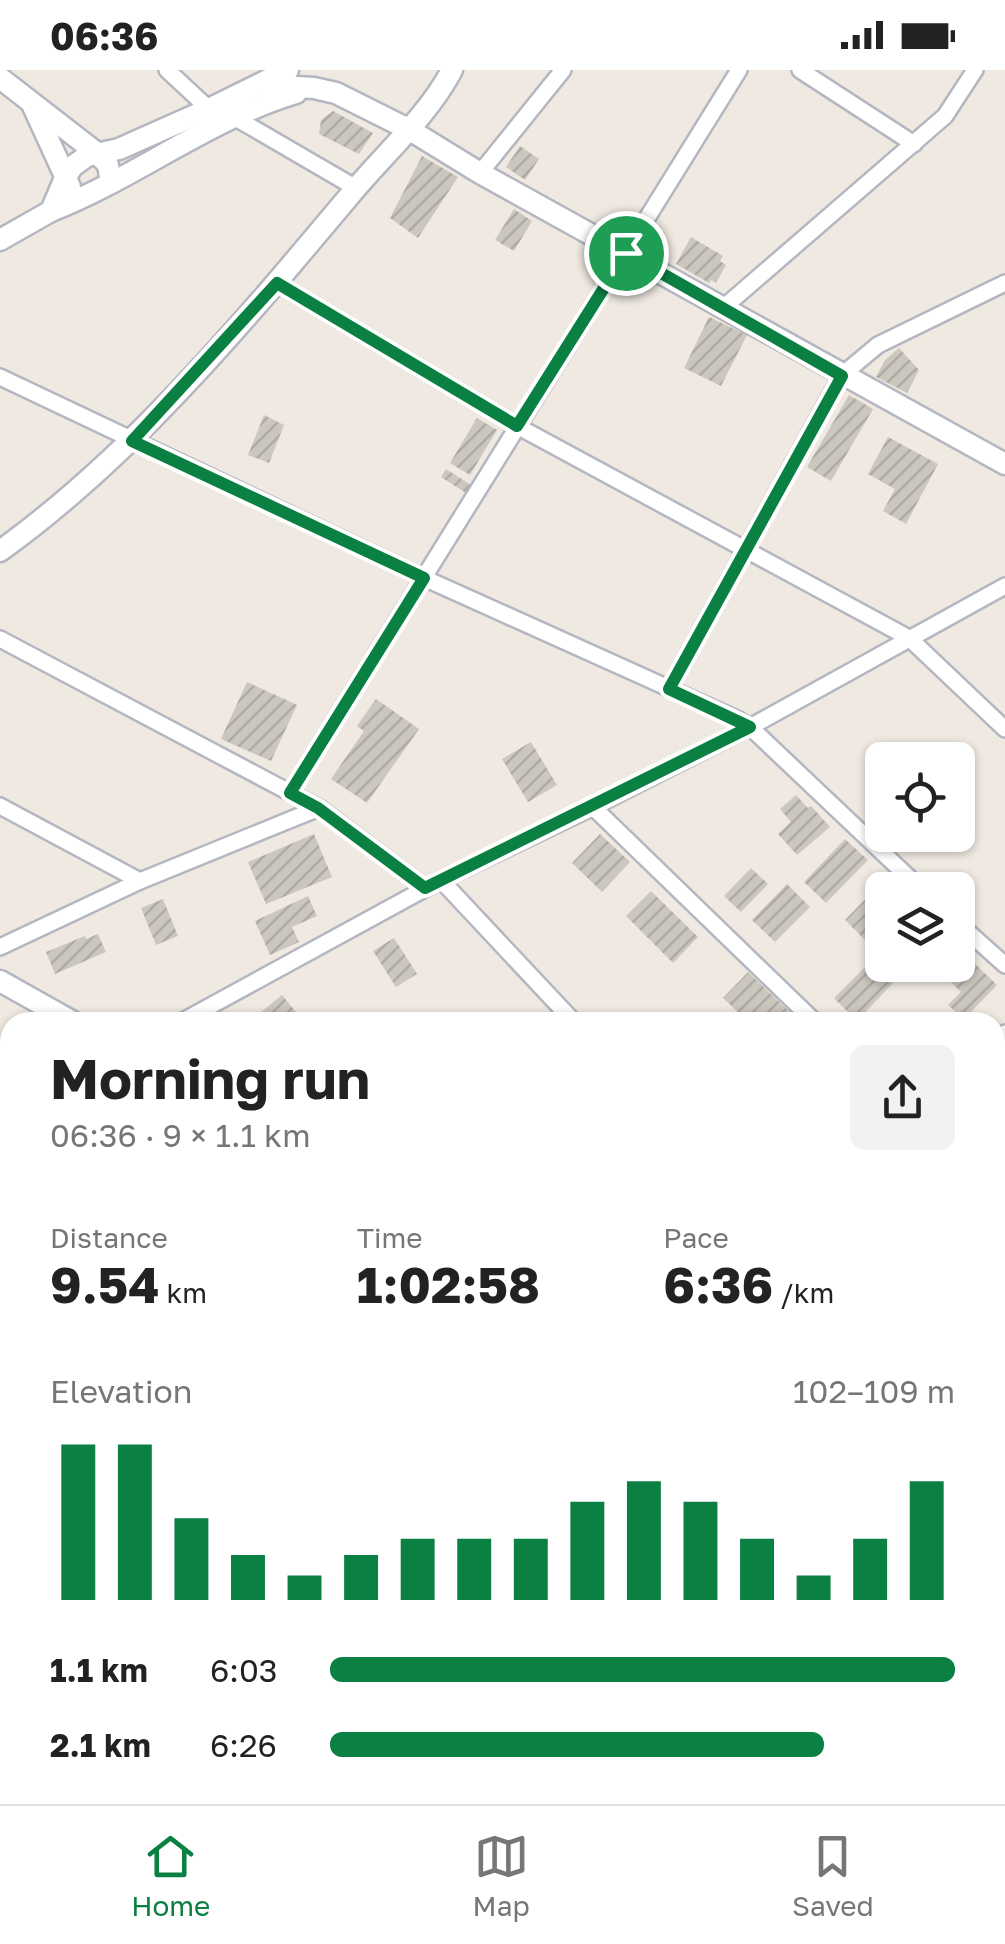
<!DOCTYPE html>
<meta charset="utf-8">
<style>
body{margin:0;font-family:"Golos Text",sans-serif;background:#f2f2f2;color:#222;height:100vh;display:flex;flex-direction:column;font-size:38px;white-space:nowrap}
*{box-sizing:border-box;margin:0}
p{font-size:32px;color:#767676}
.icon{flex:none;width:55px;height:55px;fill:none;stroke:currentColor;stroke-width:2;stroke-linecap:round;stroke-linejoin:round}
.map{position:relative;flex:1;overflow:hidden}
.sheet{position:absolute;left:0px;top:942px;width:1005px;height:792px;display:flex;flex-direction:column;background:#fff;border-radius:30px 30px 0 0;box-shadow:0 2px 8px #0004}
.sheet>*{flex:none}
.buttons{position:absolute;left:865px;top:672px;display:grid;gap:20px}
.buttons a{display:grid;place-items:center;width:110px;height:110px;border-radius:15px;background:#fff;box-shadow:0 2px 8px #0004;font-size:50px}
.pin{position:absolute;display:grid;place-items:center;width:85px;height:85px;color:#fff;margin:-42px;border:5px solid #fff;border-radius:50%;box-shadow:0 2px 10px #0007}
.round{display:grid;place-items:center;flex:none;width:105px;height:105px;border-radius:15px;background:#f2f2f2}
.head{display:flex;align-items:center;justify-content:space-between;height:170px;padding:0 50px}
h1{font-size:55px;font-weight:700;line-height:75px}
.stats{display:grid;grid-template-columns:repeat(3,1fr);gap:15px;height:170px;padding:10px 50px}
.stats div{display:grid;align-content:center}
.stats b{font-size:50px;font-weight:700}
.stats small{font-size:28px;font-weight:400}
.stats p{font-size:28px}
.chart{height:280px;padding:20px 50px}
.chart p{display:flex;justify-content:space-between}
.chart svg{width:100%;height:180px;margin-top:10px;stroke:#0b8043;stroke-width:6}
ul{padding:0 50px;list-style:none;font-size:32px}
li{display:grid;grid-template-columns:160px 120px 1fr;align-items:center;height:75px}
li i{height:25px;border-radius:12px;background:#0b8043}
.status{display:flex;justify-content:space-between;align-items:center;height:70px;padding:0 50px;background:#fff;direction:ltr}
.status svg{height:28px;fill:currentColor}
.menu{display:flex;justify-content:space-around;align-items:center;height:140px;border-top:2px solid #e0e0e0;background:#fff;font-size:28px;color:#767676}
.menu a{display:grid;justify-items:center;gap:5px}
.menu .current{color:#0b8043}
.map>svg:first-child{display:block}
.grass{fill:url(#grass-dots)}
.building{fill:url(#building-hatch)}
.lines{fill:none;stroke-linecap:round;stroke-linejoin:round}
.minor-casing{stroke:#b4b7c1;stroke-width:20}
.tertiary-casing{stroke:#b4b7c1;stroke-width:25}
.minor{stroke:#fff;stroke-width:15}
.tertiary{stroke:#fff;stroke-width:20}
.route-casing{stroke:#fff;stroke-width:20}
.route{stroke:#0b8043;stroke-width:12}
</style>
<div class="status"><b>06:36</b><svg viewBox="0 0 49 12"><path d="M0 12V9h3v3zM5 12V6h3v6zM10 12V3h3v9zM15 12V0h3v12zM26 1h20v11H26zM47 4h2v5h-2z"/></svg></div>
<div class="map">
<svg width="1005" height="1734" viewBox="0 0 1005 1734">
<defs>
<pattern id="grass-dots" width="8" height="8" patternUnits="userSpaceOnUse" patternTransform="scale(2.5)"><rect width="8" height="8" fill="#b6e59e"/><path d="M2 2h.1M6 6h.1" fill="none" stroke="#9dc588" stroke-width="1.8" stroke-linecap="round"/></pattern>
<pattern id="building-hatch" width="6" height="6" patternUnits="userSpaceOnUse" patternTransform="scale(2.5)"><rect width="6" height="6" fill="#cbc7bf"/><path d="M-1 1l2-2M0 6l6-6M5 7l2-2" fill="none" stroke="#afaba4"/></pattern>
</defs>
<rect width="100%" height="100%" fill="#efe9e1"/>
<!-- grass -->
<path class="grass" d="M10 1372V1479L0 1488V1379Z"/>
<!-- building -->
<g class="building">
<path d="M333 41 373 63 359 84 319 64 321 50Z"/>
<path d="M520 76 539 89 525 110 506 97Z"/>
<path d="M422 86 458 107 418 168 390 148Z"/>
<path d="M514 139 532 151 514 181 495 170Z"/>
<path d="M691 167 723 186 720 191 726 195 716 213 711 210 709 213 676 194Z"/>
<path d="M709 247 747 265 721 316 684 298Z"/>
<path d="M899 278 919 300 907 323 876 307 885 290Z"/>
<path d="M849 325 873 339 831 411 807 397Z"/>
<path d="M264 345 284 355 269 393 248 385Z"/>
<path d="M477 348 497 360 470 405 450 393Z"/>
<path d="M888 367 938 394 906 454 883 441 895 419 868 404Z"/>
<path d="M446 399 471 415 466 423 441 407Z"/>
<path d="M247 612 297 635 271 691 221 669Z"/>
<path d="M376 629 419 659 367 733 331 709 364 661 357 656Z"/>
<path d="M531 672 557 715 528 732 502 689Z"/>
<path d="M796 725 808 738 811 736 830 757 797 785 778 764 791 752 780 739Z"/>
<path d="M314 764 332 807 266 834 248 792Z"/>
<path d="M600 764 630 792 602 822 572 793Z"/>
<path d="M845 769 868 790 826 833 804 812Z"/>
<path d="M751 798 768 814 741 842 724 826Z"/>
<path d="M886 808 898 820H882V856L867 872 845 850Z"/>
<path d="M787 814 810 837 775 872 752 850Z"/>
<path d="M651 821 698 867 673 893 626 846Z"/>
<path d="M308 826 317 846 292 857 299 872 270 885 255 851Z"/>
<path d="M163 829 178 866 156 875 141 838Z"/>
<path d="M98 864 106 882 55 904 46 882 85 866 86 869Z"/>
<path d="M394 868 417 904 396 917 373 881Z"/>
<path d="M965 884 997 915 964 949 948 935 961 922 944 905 954 895H958V891Z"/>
<path d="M871 891 893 913 857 951 834 928Z"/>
<path d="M903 895H938L921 912Z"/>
<path d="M748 902 797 949 793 952H748L723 928Z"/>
<path d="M282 925 304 952H270L261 942Z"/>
<path d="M1005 1198V1253L995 1257V1213L1002 1210 998 1200Z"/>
<path d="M1005 1296V1350L995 1353V1299Z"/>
<path d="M1005 1483V1536L1002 1538 995 1528V1490Z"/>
<path d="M10 1657V1725H114L110 1734H0V1679Z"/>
<path d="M303 1725H447L448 1734H323Z"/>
<path d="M735 1725H944L943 1734H737Z"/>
</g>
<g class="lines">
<defs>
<g id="minor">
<path d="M167 0 209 39"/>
<path d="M800 0 914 74"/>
<path d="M234 47 356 118"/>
<path d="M480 103 563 0"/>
<path d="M277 213 517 356 909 568 1005 659"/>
<path d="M723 238 945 46 975 0"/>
<path d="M0 307 424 508 737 649 750 657 922 820"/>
<path d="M0 569 319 738 425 818"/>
<path d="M669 619 842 305 878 275 1005 213"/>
<path d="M290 723 739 0"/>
<path d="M0 736 140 811"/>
<path d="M593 737 815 952"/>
<path d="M441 810 574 952"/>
<path d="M958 853 1005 895"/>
<path d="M0 877 140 811 319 738"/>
<path d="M181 952 441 810 593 737 750 657 1005 516"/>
<path d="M995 974 1005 963"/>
<path d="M0 1045 10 1040"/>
<path d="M995 1063 1005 1071"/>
<path d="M995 1185 1005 1182"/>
<path d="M0 1344 10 1337"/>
<path d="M995 1377 1005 1373"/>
<path d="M995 1573 1005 1571"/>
</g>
<g id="tertiary">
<path d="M0 8 98 84 108 95 111 113"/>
<path d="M261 15 314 18 336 23 410 60 480 103 1005 394"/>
<path d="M32 34 70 117"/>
<path d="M51 141C135 108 209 49 296 23"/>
<path d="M0 170 51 141 65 108 73 96 87 86 119 79 209 39 288 0"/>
<path d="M0 481C135 384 245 250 351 124 385 83 427 47 452 0"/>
<path d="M0 911 73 952"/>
<path d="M995 1588 1005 1603"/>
</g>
</defs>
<!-- minor casing -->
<use href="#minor" class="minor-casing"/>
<!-- tertiary casing -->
<use href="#tertiary" class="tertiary-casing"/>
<!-- minor -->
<use href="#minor" class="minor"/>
<!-- tertiary -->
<use href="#tertiary" class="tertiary"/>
</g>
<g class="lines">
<defs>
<path id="route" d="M626 183 842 306 669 619 750 657 425 818 318 738 290 723 424 508 132 371 277 213 517 356Z"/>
</defs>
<!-- route casing -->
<use href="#route" class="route-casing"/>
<!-- route -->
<use href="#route" class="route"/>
</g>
</svg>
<div class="buttons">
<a><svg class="icon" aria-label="locate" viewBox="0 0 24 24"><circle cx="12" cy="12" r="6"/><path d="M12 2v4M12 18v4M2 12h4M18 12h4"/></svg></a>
<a><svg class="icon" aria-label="layers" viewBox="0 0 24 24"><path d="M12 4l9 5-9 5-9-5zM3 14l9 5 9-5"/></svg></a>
</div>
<div class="pin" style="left:626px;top:183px;background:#1e9e55"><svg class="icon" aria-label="arrive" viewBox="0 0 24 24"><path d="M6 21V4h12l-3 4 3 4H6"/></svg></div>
<section class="sheet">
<div class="head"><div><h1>Morning run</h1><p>06:36 · 9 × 1.1 km</p></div><a class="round"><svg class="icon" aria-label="share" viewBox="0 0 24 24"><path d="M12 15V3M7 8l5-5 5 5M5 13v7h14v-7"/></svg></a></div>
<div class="stats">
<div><p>Distance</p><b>9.54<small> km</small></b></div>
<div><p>Time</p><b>1:02:58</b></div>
<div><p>Pace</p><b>6:36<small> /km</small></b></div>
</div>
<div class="chart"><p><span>Elevation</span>102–109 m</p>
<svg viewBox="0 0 160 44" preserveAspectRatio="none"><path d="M5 44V6M15 44V6M25 44V24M35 44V33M45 44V38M55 44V33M65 44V29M75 44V29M85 44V29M95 44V20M105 44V15M115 44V20M125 44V29M135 44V38M145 44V29M155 44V15"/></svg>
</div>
<ul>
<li><b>1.1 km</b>6:03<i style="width:100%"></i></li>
<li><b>2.1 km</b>6:26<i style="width:79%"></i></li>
</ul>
</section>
</div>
<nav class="menu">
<a class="current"><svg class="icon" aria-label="home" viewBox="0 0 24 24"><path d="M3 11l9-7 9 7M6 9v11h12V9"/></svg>Home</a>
<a><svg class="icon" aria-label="map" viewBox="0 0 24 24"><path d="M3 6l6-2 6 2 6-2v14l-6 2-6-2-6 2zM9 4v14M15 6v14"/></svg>Map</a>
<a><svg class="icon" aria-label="saved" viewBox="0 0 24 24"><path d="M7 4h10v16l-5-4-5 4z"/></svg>Saved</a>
</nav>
